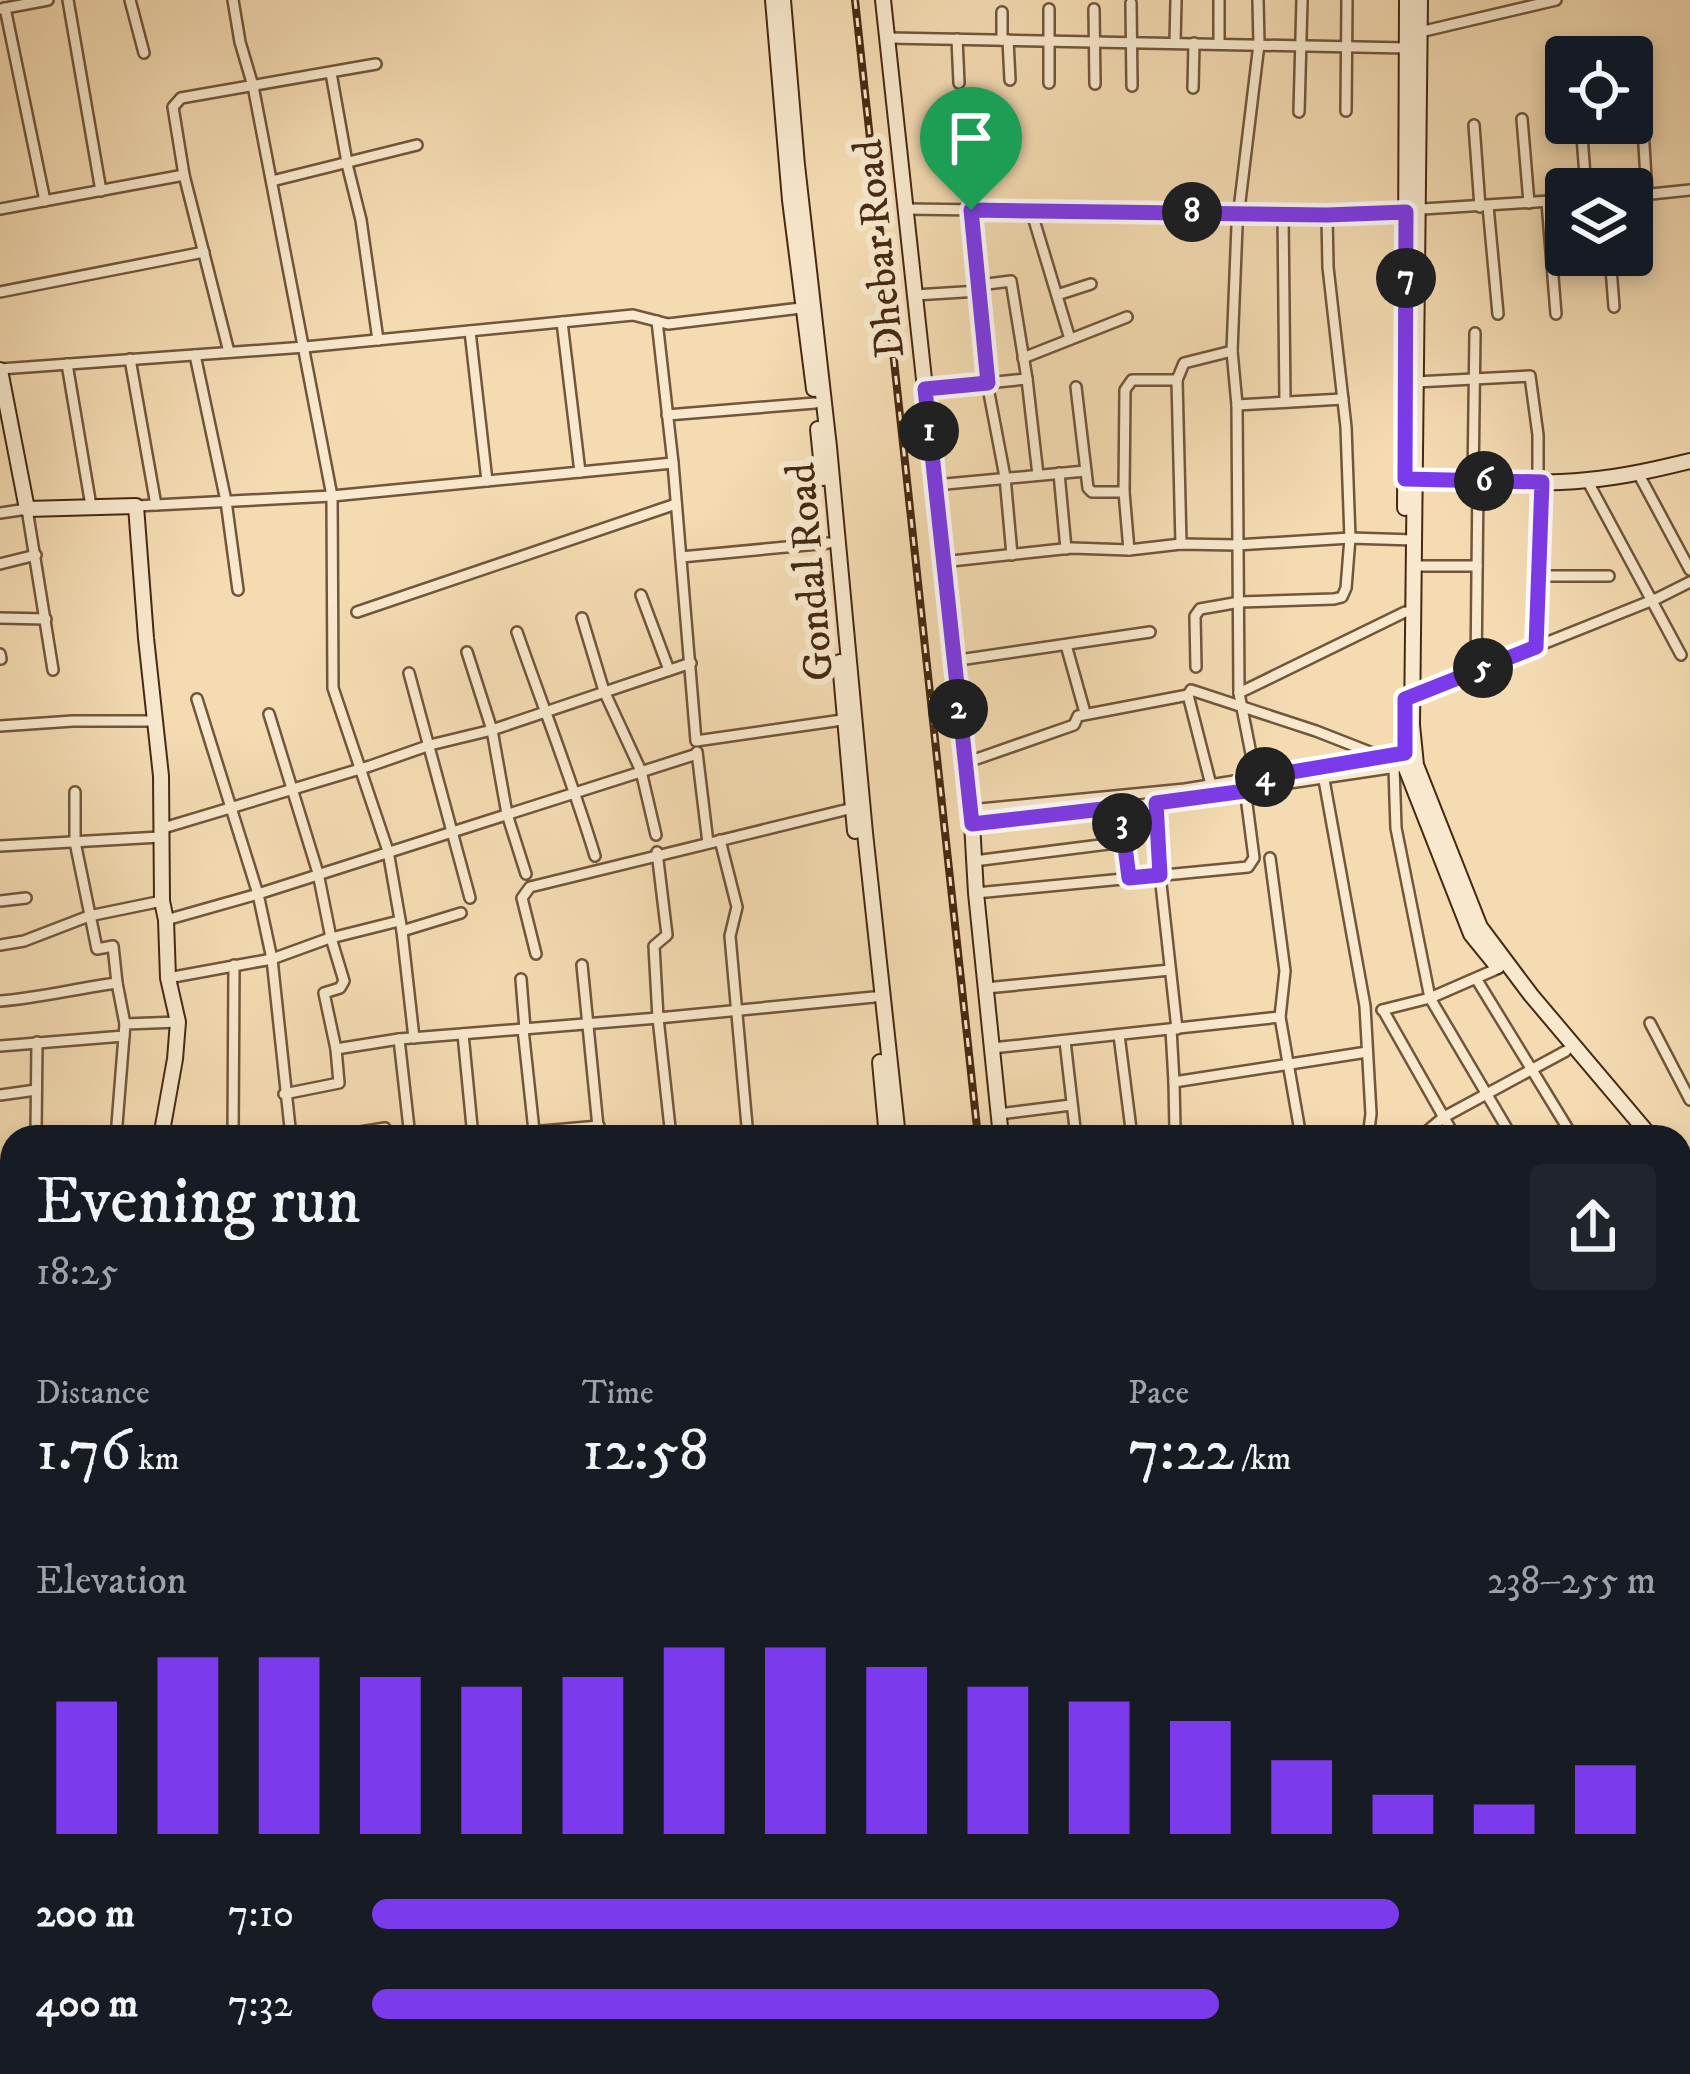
<!DOCTYPE html>
<meta charset="utf-8">
<style>
body{margin:0;font-family:"IM FELL DW Pica",serif;background:#20242c;color:#f1f3f6;height:100vh;display:flex;flex-direction:column;font-size:45px;white-space:nowrap}
*{box-sizing:border-box;margin:0}
p{font-size:39px;color:#9ea1a6}
.icon{flex:none;width:66px;height:66px;fill:none;stroke:currentColor;stroke-width:2;stroke-linecap:round;stroke-linejoin:round}
.map{position:relative;flex:1;overflow:hidden}
.sheet{position:absolute;left:0px;top:1125px;width:1692px;height:951px;display:flex;flex-direction:column;background:#171b24;border-radius:36px 36px 0 0;box-shadow:0 6px 18px #0003}
.sheet>*{flex:none}
.tools{position:absolute;left:1545px;top:36px;display:grid;gap:24px}
.tools a{display:grid;place-items:center;width:108px;height:108px;border-radius:12px;background:#171b24;box-shadow:0 6px 18px #0003;font-size:60px}
.pin{position:absolute;display:grid;place-items:center;width:102px;height:102px;color:#fff;margin:-123px -51px;border-radius:50% 50% 50% 0;rotate:-45deg;box-shadow:0 0 12px #0007}
.pin .icon{rotate:45deg}
.km{position:absolute;width:60px;height:60px;margin:-30px;border-radius:50%;background:#222;color:#fff;font-size:33px;line-height:60px;text-align:center}
.round{display:grid;place-items:center;flex:none;width:126px;height:126px;border-radius:12px;background:#20242c}
.overview{display:flex;align-items:center;justify-content:space-between;height:204px;padding:0 36px}
h1{font-size:66px;font-weight:600;line-height:90px}
.figures{display:grid;grid-template-columns:repeat(3,1fr);gap:18px;height:204px;padding:12px 36px}
.figures div{display:grid;align-content:center}
.figures b{font-size:60px;font-weight:600}
.figures small{font-size:33px;font-weight:400}
.figures p{font-size:33px}
.chart{height:336px;padding:24px 36px}
.chart p{display:flex;justify-content:space-between}
.chart svg{width:100%;height:216px;margin-top:12px;stroke:#7c3aed;stroke-width:6}
ul{padding:0 36px;list-style:none;font-size:39px}
li{display:grid;grid-template-columns:192px 144px 1fr;align-items:center;height:90px}
li i{height:30px;border-radius:15px;background:#7c3aed}
.map>svg:first-child{display:block}
.lines{fill:none;stroke-linecap:round;stroke-linejoin:round}
.street-casing{stroke:#72563a;stroke-width:14}
.secondary-casing{stroke:#462912;stroke-width:18}
.highway-casing{stroke:#462912;stroke-width:21}
.street{stroke:#f8e8cd;stroke-width:9}
.secondary{stroke:#f8e8cd;stroke-width:14}
.highway{stroke:#eabe79;stroke-width:16}
.rail-casing{stroke:#462912;stroke-width:8}
.rail{stroke:#f8e8cd;stroke-width:3;stroke-dasharray:9;stroke-linecap:butt}
.route-casing{stroke:#fff;stroke-width:24}
.route{stroke:#7c3aed;stroke-width:15}
.labels{text-anchor:middle;stroke-width:12;stroke-linejoin:round;paint-order:stroke}
.street-label{font-size:42px;fill:#462912;stroke:#f8e8cd}
</style>
<div class="map">
<svg width="1690" height="2074" viewBox="0 0 1690 2074">
<rect width="100%" height="100%" fill="#f4dbb2"/>
<filter id="stains"><feTurbulence type="fractalNoise" baseFrequency=".00167" numOctaves="4"/><feColorMatrix values="0 0 0 0 .2 0 0 0 0 .09 0 0 0 0 .02 0 0 0 .5 -.17"/></filter>
<radialGradient id="worn" r=".72"><stop offset=".6" stop-color="#630" stop-opacity="0"/><stop offset="1" stop-color="#630" stop-opacity=".3"/></radialGradient>
<g class="lines">
<defs>
<g id="street">
<path d="M68 0 101 191"/>
<path d="M130 0 144 53"/>
<path d="M233 0 240 42 253 86 332 496 333 688 388 851 402 931 414 1038"/>
<path d="M1131 3 1132 86"/>
<path d="M5 8 45 201"/>
<path d="M0 9 48 0"/>
<path d="M1049 9V83"/>
<path d="M1094 9 1095 84"/>
<path d="M1420 32 1556 0"/>
<path d="M889 38 1407 48"/>
<path d="M957 39 959 83"/>
<path d="M1002 40V12"/>
<path d="M1008 40 1010 80"/>
<path d="M1175 42 1176 1"/>
<path d="M1219 43V0"/>
<path d="M331 73 348 168 361 220 378 340"/>
<path d="M1193 88 1194 43"/>
<path d="M1346 111 1347 0"/>
<path d="M1299 112 1302 0"/>
<path d="M1642 112 1647 195"/>
<path d="M1522 119 1529 203"/>
<path d="M1581 123 1586 189"/>
<path d="M1474 125 1480 207"/>
<path d="M272 181 417 145"/>
<path d="M1632 196 1690 190"/>
<path d="M1547 202 1556 314"/>
<path d="M1488 206 1498 314"/>
<path d="M0 209 184 175"/>
<path d="M906 209 1327 215 1566 200"/>
<path d="M1031 210 1070 339"/>
<path d="M1283 213 1285 402"/>
<path d="M1610 255 1614 307"/>
<path d="M979 285 1011 281 1027 379"/>
<path d="M979 291 989 393 1005 477 1012 555"/>
<path d="M0 292 204 252"/>
<path d="M915 295 979 291 972 210"/>
<path d="M1057 295 1091 284"/>
<path d="M657 321 673 463 696 741 849 719"/>
<path d="M562 322 580 472"/>
<path d="M470 331 487 481"/>
<path d="M229 352 184 175 173 107 181 98 376 64"/>
<path d="M195 355 226 501 238 590"/>
<path d="M1023 358 1127 317"/>
<path d="M130 359 156 505"/>
<path d="M67 364 91 506"/>
<path d="M0 369 305 347 633 315 668 324 809 307"/>
<path d="M1416 382 1530 376 1538 435V482"/>
<path d="M1076 387 1088 488 1092 492H1124"/>
<path d="M925 389 1027 379 1038 475"/>
<path d="M1237 405 1343 399"/>
<path d="M667 415 815 403"/>
<path d="M1059 473 1066 549"/>
<path d="M1638 473 1690 570"/>
<path d="M1587 480 1681 655"/>
<path d="M1473 481 1475 333"/>
<path d="M935 485 1085 471"/>
<path d="M136 506 332 496 673 463"/>
<path d="M0 513 27 509 53 670"/>
<path d="M1181 544 1177 380 1184 363 1232 351"/>
<path d="M1129 550 1124 492 1125 390 1132 380H1177"/>
<path d="M681 557 829 543"/>
<path d="M942 562 1072 548 1129 550 1181 544 1237 545 1350 538 1414 540"/>
<path d="M0 564 36 555"/>
<path d="M1414 566H1477"/>
<path d="M1538 576H1609"/>
<path d="M641 595 669 670"/>
<path d="M357 612 676 504"/>
<path d="M0 618 46 619"/>
<path d="M582 618 604 691 641 771 656 835"/>
<path d="M517 632C543 707 572 780 595 856"/>
<path d="M1066 645 1084 709"/>
<path d="M1536 647 1542 482"/>
<path d="M467 652 492 730 507 814 526 874"/>
<path d="M0 654 1 659"/>
<path d="M952 661 1150 632"/>
<path d="M1196 667 1195 616 1200 609 1240 602 1334 599 1342 597 1346 588 1350 538 1346 427 1328 267 1327 215"/>
<path d="M1476 671 1478 481"/>
<path d="M409 673 470 898"/>
<path d="M1239 693 1405 612"/>
<path d="M197 699 258 894 272 959 291 1137"/>
<path d="M1405 699 1658 598 1690 582"/>
<path d="M269 714 318 873 331 938 344 981 340 988 324 993 336 1049 339 1083 284 1094"/>
<path d="M0 726 73 721H155"/>
<path d="M697 752 708 843"/>
<path d="M965 763 1074 725 1078 716 1188 695"/>
<path d="M1394 768 1396 828 1430 998 1512 1137"/>
<path d="M1324 780 1365 1006 1371 1114 1368 1137"/>
<path d="M1211 785 1188 695 1191 690 1316 731 1380 756"/>
<path d="M1258 789 1239 693 1237 405 1232 351 1237 226 1259 44 1258 0"/>
<path d="M75 792V842L97 949 113 946 117 983"/>
<path d="M1156 801 1160 875 1177 1029"/>
<path d="M1120 807 1129 878"/>
<path d="M970 810 1185 789 1405 753"/>
<path d="M972 823 1156 803 1410 765"/>
<path d="M160 829 370 766 430 745 492 730 691 663"/>
<path d="M720 840 737 907 730 936 748 1137"/>
<path d="M0 846 160 837"/>
<path d="M657 852 667 935 654 946 658 1018 671 1137"/>
<path d="M1270 858 1285 971 1280 1017 1301 1137"/>
<path d="M974 861 1124 842"/>
<path d="M976 893 1248 867 1254 858 1245 789"/>
<path d="M0 901 26 898"/>
<path d="M166 920 258 894 697 754"/>
<path d="M402 931 461 913"/>
<path d="M0 945 24 941 89 916 162 901"/>
<path d="M536 954 522 898 530 887 853 808"/>
<path d="M582 965 599 1137"/>
<path d="M168 978 272 959 327 939 399 921"/>
<path d="M521 979 525 1029"/>
<path d="M1477 980 1573 1137"/>
<path d="M986 988 1170 970"/>
<path d="M0 1001C40 998 78 988 117 983L125 1024"/>
<path d="M1382 1010 1430 998 1499 968"/>
<path d="M1383 1010 1455 1137"/>
<path d="M1650 1023 1690 1100"/>
<path d="M523 1029 534 1131"/>
<path d="M1171 1029 1174 1082 1367 1052"/>
<path d="M463 1034 473 1137 599 1126"/>
<path d="M1119 1035 1132 1137"/>
<path d="M399 1039 410 1137"/>
<path d="M1065 1041 1076 1137"/>
<path d="M37 1042 36 1132 41 1137"/>
<path d="M0 1046 124 1036 125 1024 178 1022"/>
<path d="M992 1048 1280 1017"/>
<path d="M336 1049 399 1039 658 1018 874 997"/>
<path d="M1174 1082 1175 1130 1178 1137"/>
<path d="M0 1095 36 1090"/>
<path d="M999 1114 1071 1105"/>
<path d="M233 1136 281 1135"/>
<path d="M116 1137 124 1036"/>
<path d="M233 1137 234 965"/>
<path d="M329 1137 385 1128"/>
<path d="M1420 1137 1444 1117 1566 1051"/>
<path d="M0 1184H12"/>
<path d="M0 1364 12 1370"/>
<path d="M0 1418 12 1403"/>
<path d="M0 1446 12 1454"/>
<path d="M1680 1552 1690 1549"/>
<path d="M0 1562 12 1560"/>
<path d="M1680 1639 1690 1640"/>
<path d="M0 1739 12 1676"/>
<path d="M1680 1784 1690 1855"/>
<path d="M1680 1893 1690 1892"/>
<path d="M0 1896 12 1893"/>
<path d="M0 2028 12 2025"/>
<path d="M263 2064V2074"/>
<path d="M326 2064V2074"/>
<path d="M398 2064 399 2074"/>
<path d="M588 2064 590 2074"/>
<path d="M779 2064 780 2074"/>
<path d="M62 2074 206 2064"/>
<path d="M1207 2074 1215 2064"/>
<path d="M1338 2074 1345 2064"/>
<path d="M1488 2074 1492 2064"/>
</g>
<g id="secondary">
<path d="M773 0 790 200 814 389"/>
<path d="M783 0 797 165 829 447 865 833 898 1137"/>
<path d="M883 0 972 823 976 893 1001 1137"/>
<path d="M1420 0 1412 725 1416 765 1480 927 1531 995 1651 1137"/>
<path d="M0 370 27 509 136 506 146 638 161 776 162 901 166 920 168 978 178 1022 175 1059 161 1137"/>
<path d="M818 429 823 478"/>
<path d="M1409 479C1469 480 1529 486 1588 480 1623 477 1657 469 1690 461"/>
<path d="M1405 508 1407 0"/>
<path d="M840 662 855 831"/>
<path d="M1405 740V766L1471 934 1497 966"/>
<path d="M880 1062 887 1137"/>
<path d="M1680 1163 1690 1171"/>
<path d="M1680 1176 1690 1184"/>
<path d="M1680 1233 1690 1222"/>
<path d="M1680 1300 1690 1289"/>
<path d="M0 1962 12 1959"/>
<path d="M914 2064V2074"/>
<path d="M1111 2064 1112 2074"/>
<path d="M1442 2064 1473 2074"/>
<path d="M11 2074 14 2064"/>
<path d="M1018 2074 1025 2064"/>
</g>
<g id="highway">
<path d="M1680 1256 1690 1245"/>
<path d="M1680 1279 1690 1268"/>
<path d="M0 1467 12 1476"/>
<path d="M0 1497 12 1506"/>
<path d="M659 2064 670 2074"/>
<path d="M681 2064 693 2074"/>
<path d="M707 2064 718 2074"/>
<path d="M962 2074 966 2064"/>
<path d="M986 2074 990 2064"/>
</g>
</defs>
<!-- street casing -->
<use href="#street" class="street-casing"/>
<!-- secondary casing -->
<use href="#secondary" class="secondary-casing"/>
<!-- highway casing -->
<use href="#highway" class="highway-casing"/>
<!-- street -->
<use href="#street" class="street"/>
<!-- secondary -->
<use href="#secondary" class="secondary"/>
<!-- highway -->
<use href="#highway" class="highway"/>
<defs>
<g id="rail">
<path d="M855 0 978 1137"/>
<path d="M1078 2064 1079 2074"/>
</g>
</defs>
<!-- rail casing -->
<use href="#rail" class="rail-casing"/>
<!-- rail -->
<use href="#rail" class="rail"/>
</g>
<g class="lines">
<defs>
<path id="route" d="M971 210 1327 215 1406 212 1405 479 1542 482 1536 647 1405 699V753L1244 780 1245 791 1156 803 1160 875 1129 878 1120 807 972 824 925 389 988 383Z"/>
</defs>
<!-- route casing -->
<use href="#route" class="route-casing"/>
<!-- route -->
<use href="#route" class="route"/>
</g>
<g class="labels">
<!-- street labels -->
<g class="street-label">
<text transform="translate(877 249) rotate(-96)" y="15">Dhebar Road</text>
<text transform="translate(808 572) rotate(-95)" y="15">Gondal Road</text>
</g>
</g>
<rect width="100%" height="100%" filter="url(#stains)"/>
<rect width="100%" height="100%" fill="url(#worn)"/>
</svg>
<div class="tools">
<a><svg class="icon" aria-label="locate" viewBox="0 0 24 24"><circle cx="12" cy="12" r="6"/><path d="M12 2v4M12 18v4M2 12h4M18 12h4"/></svg></a>
<a><svg class="icon" aria-label="layers" viewBox="0 0 24 24"><path d="M12 4l9 5-9 5-9-5zM3 14l9 5 9-5"/></svg></a>
</div>
<div class="pin" style="left:971px;top:210px;background:#1e9e55"><svg class="icon" aria-label="arrive" viewBox="0 0 24 24"><path d="M6 21V4h12l-3 4 3 4H6"/></svg></div>
<b class="km" style="left:929px;top:431px">1</b>
<b class="km" style="left:958px;top:709px">2</b>
<b class="km" style="left:1122px;top:823px">3</b>
<b class="km" style="left:1265px;top:777px">4</b>
<b class="km" style="left:1483px;top:668px">5</b>
<b class="km" style="left:1484px;top:481px">6</b>
<b class="km" style="left:1406px;top:278px">7</b>
<b class="km" style="left:1192px;top:212px">8</b>
<section class="sheet">
<div class="overview"><div><h1>Evening run</h1><p>18:25</p></div><a class="round"><svg class="icon" aria-label="share" viewBox="0 0 24 24"><path d="M12 15V3M7 8l5-5 5 5M5 13v7h14v-7"/></svg></a></div>
<div class="figures">
<div><p>Distance</p><b>1.76<small> km</small></b></div>
<div><p>Time</p><b>12:58</b></div>
<div><p>Pace</p><b>7:22<small> /km</small></b></div>
</div>
<div class="chart"><p><span>Elevation</span>238–255 m</p>
<svg viewBox="0 0 160 44" preserveAspectRatio="none"><path d="M5 44V17M15 44V8M25 44V8M35 44V12M45 44V14M55 44V12M65 44V6M75 44V6M85 44V10M95 44V14M105 44V17M115 44V21M125 44V29M135 44V36M145 44V38M155 44V30"/></svg>
</div>
<ul>
<li><b>200 m</b>7:10<i style="width:80%"></i></li>
<li><b>400 m</b>7:32<i style="width:66%"></i></li>
</ul>
</section>
</div>
